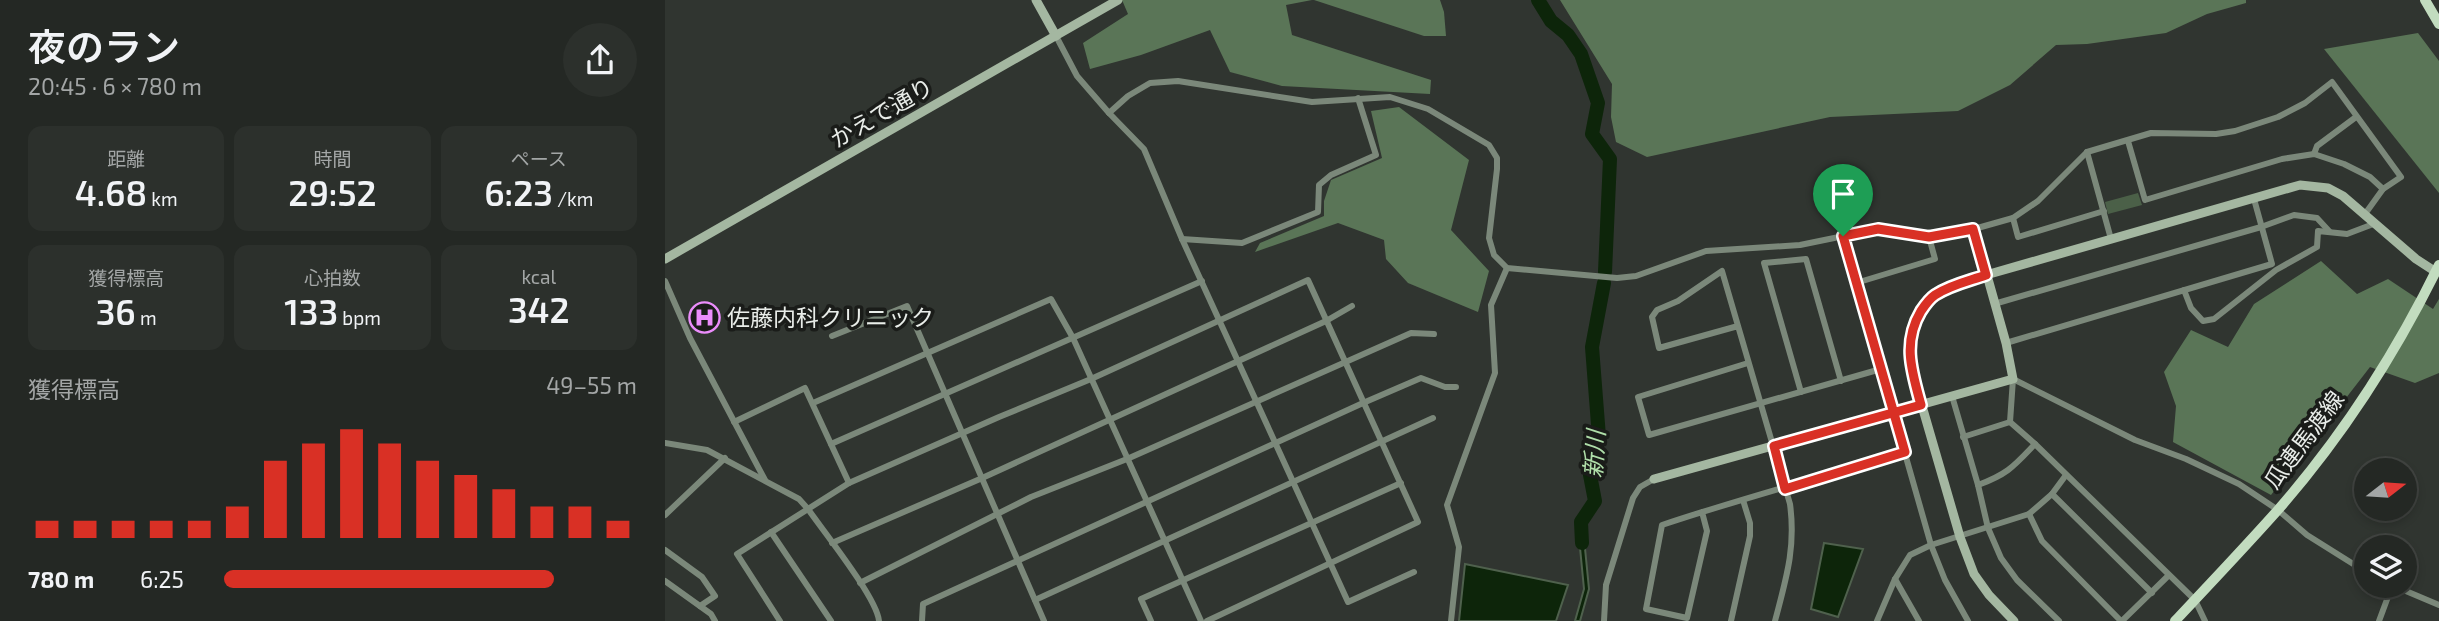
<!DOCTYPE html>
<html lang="ja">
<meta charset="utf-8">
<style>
body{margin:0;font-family:"Exo 2","Noto Sans JP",sans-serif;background:#2c302c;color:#f1f3f6;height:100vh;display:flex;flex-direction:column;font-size:26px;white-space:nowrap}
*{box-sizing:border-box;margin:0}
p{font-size:23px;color:#a3a6a6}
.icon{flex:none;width:38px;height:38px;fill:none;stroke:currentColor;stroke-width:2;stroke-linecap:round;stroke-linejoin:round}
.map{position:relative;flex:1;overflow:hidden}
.details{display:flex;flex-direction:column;background:#242824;width:665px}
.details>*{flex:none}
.needle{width:46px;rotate:73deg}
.buttons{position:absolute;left:1689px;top:458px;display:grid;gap:14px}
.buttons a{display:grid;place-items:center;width:63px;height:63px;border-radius:50%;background:#242824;box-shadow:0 4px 10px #0003,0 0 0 2px #414441;font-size:35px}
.pin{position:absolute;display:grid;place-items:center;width:60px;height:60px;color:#fff;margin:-72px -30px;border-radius:50% 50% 50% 0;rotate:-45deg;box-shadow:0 0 7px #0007}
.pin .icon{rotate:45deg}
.round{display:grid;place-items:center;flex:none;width:74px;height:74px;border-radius:37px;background:#2c302c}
.overview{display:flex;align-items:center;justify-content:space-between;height:119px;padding:0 28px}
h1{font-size:38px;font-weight:600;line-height:52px}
.metrics{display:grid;grid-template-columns:repeat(3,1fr);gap:10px;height:119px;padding:7px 28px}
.metrics div{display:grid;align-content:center;border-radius:14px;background:#2c302c;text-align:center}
.metrics b{font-size:35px;font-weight:600}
.metrics small{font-size:19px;font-weight:400}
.metrics p{font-size:19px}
.chart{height:196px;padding:14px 28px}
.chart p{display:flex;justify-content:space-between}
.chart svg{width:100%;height:126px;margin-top:7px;stroke:#d93025;stroke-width:6}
ul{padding:0 28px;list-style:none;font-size:23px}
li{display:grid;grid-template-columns:112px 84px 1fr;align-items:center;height:52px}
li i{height:18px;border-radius:9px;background:#d93025}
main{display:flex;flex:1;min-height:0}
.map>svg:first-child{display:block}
.green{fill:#4b6048}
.forest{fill:#5a7557}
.water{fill:#0d250a;stroke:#4f614d;stroke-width:2}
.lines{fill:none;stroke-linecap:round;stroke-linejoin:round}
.river{stroke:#0d250a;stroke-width:14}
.street{stroke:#7b887a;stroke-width:6}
.secondary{stroke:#a4b7a1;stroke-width:9}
.primary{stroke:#c2dcbf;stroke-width:10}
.route-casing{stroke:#fff;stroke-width:14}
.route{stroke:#d93025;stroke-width:9}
.labels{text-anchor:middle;stroke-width:7;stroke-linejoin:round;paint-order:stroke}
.street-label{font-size:23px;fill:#e9ede9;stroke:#1a1c19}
.poi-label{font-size:23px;fill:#e9ede9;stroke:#1a1c19;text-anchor:start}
.water-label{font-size:24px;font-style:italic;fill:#afdea9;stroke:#1a1c19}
</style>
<main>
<section class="details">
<div class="overview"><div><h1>夜のラン</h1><p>20:45 · 6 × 780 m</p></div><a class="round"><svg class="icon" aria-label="share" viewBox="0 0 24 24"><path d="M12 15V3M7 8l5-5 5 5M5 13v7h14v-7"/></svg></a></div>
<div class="metrics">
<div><p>距離</p><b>4.68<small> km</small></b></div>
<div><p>時間</p><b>29:52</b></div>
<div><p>ペース</p><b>6:23<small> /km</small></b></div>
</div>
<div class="metrics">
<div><p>獲得標高</p><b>36<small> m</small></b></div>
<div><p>心拍数</p><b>133<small> bpm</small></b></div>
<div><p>kcal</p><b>342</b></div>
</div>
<div class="chart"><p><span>獲得標高</span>49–55 m</p>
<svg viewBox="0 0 160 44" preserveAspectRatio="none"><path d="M5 44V38M15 44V38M25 44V38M35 44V38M45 44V38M55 44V33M65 44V17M75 44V11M85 44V6M95 44V11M105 44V17M115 44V22M125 44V27M135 44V33M145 44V33M155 44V38"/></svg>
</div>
<ul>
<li><b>780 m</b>6:25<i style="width:80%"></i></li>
</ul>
</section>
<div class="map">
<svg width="1774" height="621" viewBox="0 0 1774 621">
<rect width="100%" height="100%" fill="#303530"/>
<!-- green -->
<path class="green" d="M1473 193 1477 205 1443 214 1440 202Z"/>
<!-- forest -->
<g class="forest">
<path d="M457 0H647L621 5 627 35 766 80 765 94 617 86 565 72 545 30 476 55 425 69 418 43 463 14Z"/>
<path d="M649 0H775L779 12 781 36H759Z"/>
<path d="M895 0H1581V3L1542 14 1501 33 1422 44 1391 45 1345 85 1293 111 1165 117 982 157 951 142 946 117 947 84Z"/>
<path d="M1753 33 1774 61V193L1659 49Z"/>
<path d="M734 107 804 160 786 230 824 271 813 312 743 283 721 259 719 240 673 223 590 252 595 243 659 216V201L666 180 717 158 706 111Z"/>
<path d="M1656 261 1692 294 1723 279 1768 309 1774 299V373L1750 383 1705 367 1606 495 1508 442 1511 406 1499 372 1526 330 1563 347 1589 304Z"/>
</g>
<!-- water -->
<g class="water">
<path d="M913 527 918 528 924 589 915 621H910L919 589Z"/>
<path d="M1159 543 1198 549 1173 617 1146 609Z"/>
<path d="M800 564 903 585 891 621H794Z"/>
</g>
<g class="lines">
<!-- river -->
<g class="river">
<path d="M873 0 886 21 903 35 916 54 933 103 927 134 945 159 940 272"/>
<path d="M917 543 916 522 930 501 925 475 934 437 927 347 939 283"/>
</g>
<!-- street -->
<g class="street">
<path d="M391 36 412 76 444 113 479 149 517 239 683 602 749 572"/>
<path d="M444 113 463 96 485 83 513 81 647 102 725 97 763 109 824 145 832 158V169L824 238 829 255 842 268 952 278 971 276 1041 251 1135 245 1213 229 1264 237 1309 229 1348 218 1373 201 1422 152 1486 133 1551 134 1570 131 1613 117 1640 103 1667 82 1736 177 1718 189 1700 214"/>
<path d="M1463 141 1480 200 1617 159 1649 154 1679 164 1705 177 1718 189"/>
<path d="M1422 152 1446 239"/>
<path d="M1649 154 1652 146 1691 117"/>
<path d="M1348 218 1353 237 1439 211"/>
<path d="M1178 236 1266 545 1280 580 1303 621"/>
<path d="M517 239 577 243 653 212 654 185 666 175 711 155 693 98"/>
<path d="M0 281 25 338 100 480"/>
<path d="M1191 283 1270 259 1264 237"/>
<path d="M1519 290 1526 308 1538 321 1549 319 1611 270 1652 247 1653 231 1682 234 1711 223"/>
<path d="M1329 304 1596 227 1629 215 1652 218 1664 231"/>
<path d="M1073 326 994 348 987 317 992 310 1013 301 1057 271 1125 504C1131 548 1121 579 1110 621"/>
<path d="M167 336 242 306 379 621"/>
<path d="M1341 343 1607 264 1589 199"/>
<path d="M1083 363 973 397 984 435 1216 369"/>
<path d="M1136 392 1099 263 1141 259 1176 381"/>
<path d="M1287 396 1313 485 1323 528 1336 558 1352 580 1394 621"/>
<path d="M148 403 386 299 408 338 536 621"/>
<path d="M69 422 140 388 184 483"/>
<path d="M1298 437 1345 422"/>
<path d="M0 443 42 450 134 499 143 509C159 532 212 598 214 621"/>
<path d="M166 444 537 281"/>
<path d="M1313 485C1343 474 1349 466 1370 444"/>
<path d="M1387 494 1487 593"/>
<path d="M1037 512 1042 531 1022 618 981 609 997 525C1077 498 1159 477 1239 451"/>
<path d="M1364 514 1377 541 1456 621"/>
<path d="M0 515 60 458"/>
<path d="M106 532 166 621"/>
<path d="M167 543 315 479 661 321 687 306"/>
<path d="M0 550 37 577 50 596 35 606"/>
<path d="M1230 579 1254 621"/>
<path d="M0 581 46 614 50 621"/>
<path d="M195 583 366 497 462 459 746 333 769 334"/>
<path d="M1729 586 1774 605"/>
<path d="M370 600 768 418"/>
<path d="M115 621 72 554 184 483 334 417 426 379 643 280 753 522 542 621"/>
<path d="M257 621 258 604 698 403 756 378 780 387H791"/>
<path d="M486 621 476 599 736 483"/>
<path d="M786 621 794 547 782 505 830 373 826 305 842 268"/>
<path d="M939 621 941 585 968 498 975 487 989 479"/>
<path d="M1066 621 1085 536V523L1078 500"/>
<path d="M1212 621 1230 579 1245 555 1266 545 1364 514 1387 494 1401 475"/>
<path d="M1457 621 1503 576"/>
<path d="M1540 621 1530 600 1370 444 1345 422 1348 379 1470 440 1521 459 1574 484 1613 510 1642 535 1701 572"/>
<path d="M1714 621 1727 586"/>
</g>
<!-- secondary -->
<g class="secondary">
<path d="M371 0 391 36"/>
<path d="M0 259 453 0"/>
<path d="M989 479 1348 379 1341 343 1309 229"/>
<path d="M1349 621 1324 595 1309 574 1295 537 1246 368C1242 344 1247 313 1268 296 1282 285 1304 281 1321 275L1635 185 1663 188 1678 196 1751 259 1771 272"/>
</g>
<!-- primary -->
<g class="primary">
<path d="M1760 0 1774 24"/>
<path d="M1510 621C1544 585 1579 548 1612 511 1677 437 1731 353 1774 265"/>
</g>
</g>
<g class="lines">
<defs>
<path id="route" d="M1178 236 1240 452 1120 489 1109 446 1256 405C1247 372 1237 343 1256 311 1260 305 1264 299 1270 295 1285 285 1304 281 1321 275L1308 229 1264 237 1213 229 1178 236"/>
</defs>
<!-- route casing -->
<use href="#route" class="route-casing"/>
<!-- route -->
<use href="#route" class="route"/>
</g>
<!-- icons -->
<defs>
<symbol id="hospital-ring" viewBox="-11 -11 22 22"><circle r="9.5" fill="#1a1c19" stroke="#eb8dfb" stroke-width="1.5"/><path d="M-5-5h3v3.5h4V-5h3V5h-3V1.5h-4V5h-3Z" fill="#eb8dfb"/></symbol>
</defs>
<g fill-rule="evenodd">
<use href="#hospital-ring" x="22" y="300" width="35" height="35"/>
</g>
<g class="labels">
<!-- street labels -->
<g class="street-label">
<text transform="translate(217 113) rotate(-30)" y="8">かえで通り</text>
<text transform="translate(1639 440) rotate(-53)" y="8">瓜連馬渡線</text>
</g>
<!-- poi labels -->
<g class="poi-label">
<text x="62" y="326">佐藤内科クリニック</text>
</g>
<!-- water labels -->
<g class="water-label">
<text transform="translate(930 454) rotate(-86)" y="8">新川</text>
</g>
</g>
</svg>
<div class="buttons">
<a><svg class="needle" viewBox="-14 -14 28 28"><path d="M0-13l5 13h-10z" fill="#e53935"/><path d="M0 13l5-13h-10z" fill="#a3a6a6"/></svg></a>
<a><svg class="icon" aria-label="layers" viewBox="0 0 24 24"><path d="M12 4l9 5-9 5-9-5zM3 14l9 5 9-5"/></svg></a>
</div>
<div class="pin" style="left:1178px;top:236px;background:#1e9e55"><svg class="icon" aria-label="arrive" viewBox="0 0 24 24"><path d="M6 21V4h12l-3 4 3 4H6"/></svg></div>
</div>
</main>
